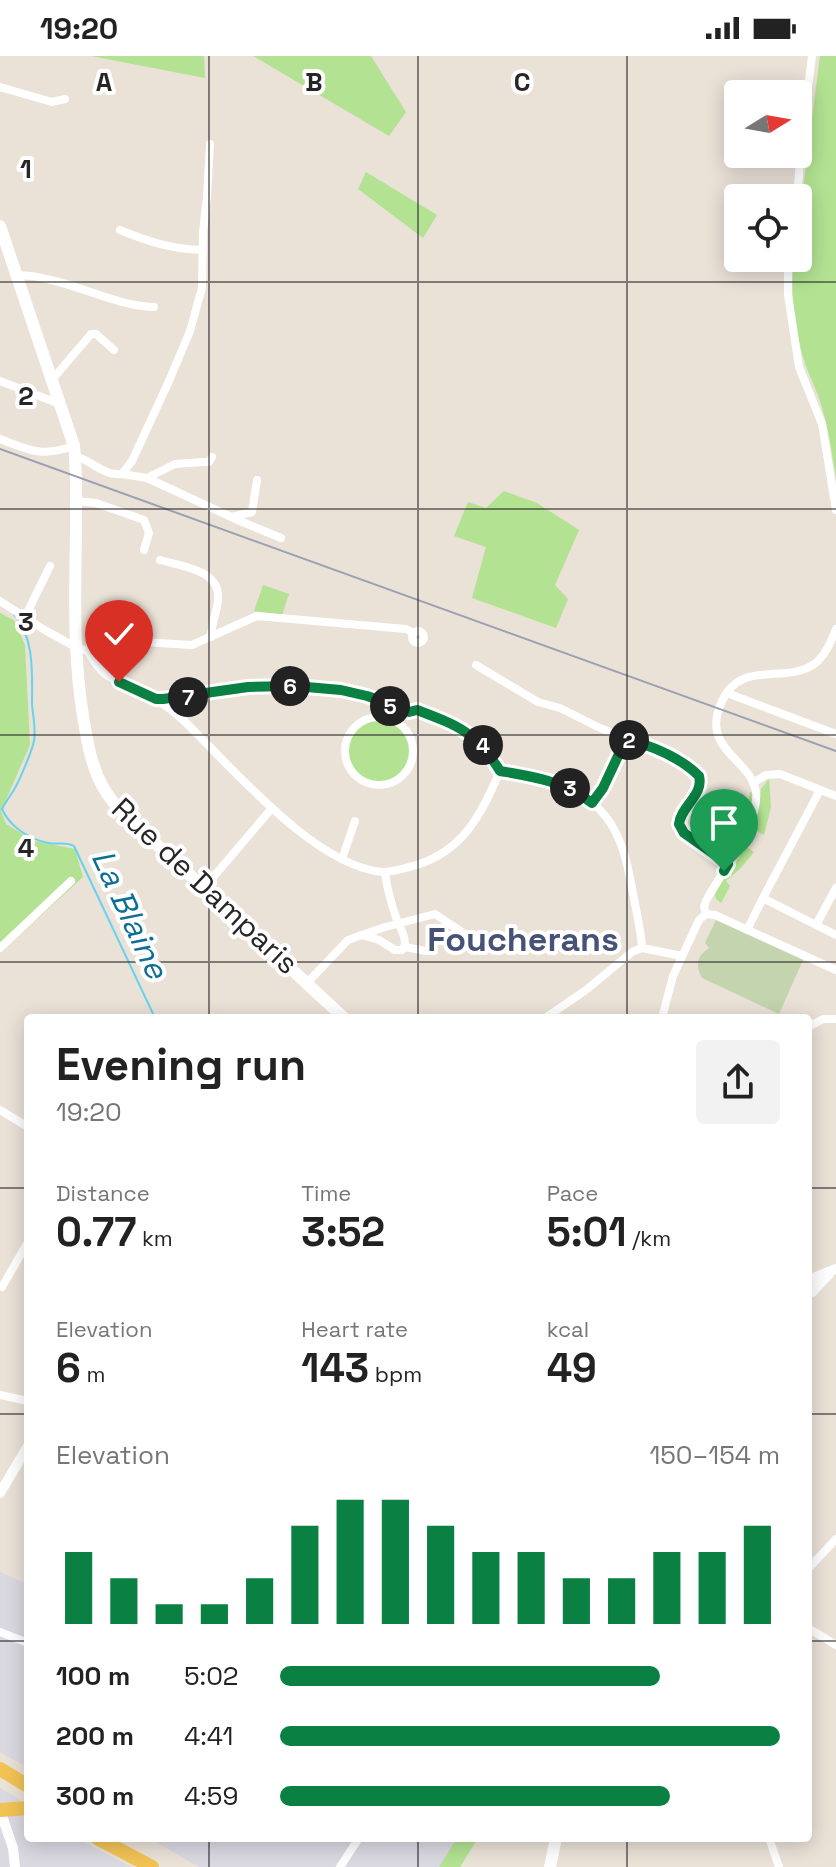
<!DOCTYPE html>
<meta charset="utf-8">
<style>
body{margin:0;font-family:"Space Grotesk",sans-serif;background:#f2f2f2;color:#222;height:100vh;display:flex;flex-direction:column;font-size:30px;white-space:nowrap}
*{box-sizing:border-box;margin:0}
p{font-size:26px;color:#767676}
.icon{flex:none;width:44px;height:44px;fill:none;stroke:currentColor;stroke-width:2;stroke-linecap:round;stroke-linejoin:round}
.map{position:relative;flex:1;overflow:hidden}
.drawer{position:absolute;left:24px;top:958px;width:788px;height:828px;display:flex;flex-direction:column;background:#fff;border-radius:8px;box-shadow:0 4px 20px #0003}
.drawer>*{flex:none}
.needle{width:52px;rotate:79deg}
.controls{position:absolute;left:724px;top:24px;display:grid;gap:16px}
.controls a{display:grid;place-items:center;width:88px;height:88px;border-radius:8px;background:#fff;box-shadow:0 4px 20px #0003;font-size:40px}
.pin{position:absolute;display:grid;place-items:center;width:68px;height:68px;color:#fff;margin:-82px -34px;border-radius:50% 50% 50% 0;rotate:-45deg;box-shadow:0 0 8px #0007}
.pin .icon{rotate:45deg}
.km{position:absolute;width:40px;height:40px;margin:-20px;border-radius:50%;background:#222;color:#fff;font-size:22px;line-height:40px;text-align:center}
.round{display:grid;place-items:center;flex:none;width:84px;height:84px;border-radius:8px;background:#f2f2f2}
.overview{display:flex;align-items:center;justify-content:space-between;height:136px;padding:0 32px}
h1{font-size:44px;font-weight:600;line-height:60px}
.stats{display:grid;grid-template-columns:repeat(3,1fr);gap:12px;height:136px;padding:8px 32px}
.stats div{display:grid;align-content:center}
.stats b{font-size:40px;font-weight:600}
.stats small{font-size:22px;font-weight:400}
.stats p{font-size:22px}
.chart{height:224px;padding:16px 32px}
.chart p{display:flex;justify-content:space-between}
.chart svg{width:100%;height:144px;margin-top:8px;stroke:#0b8043;stroke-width:6}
ul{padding:0 32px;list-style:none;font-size:26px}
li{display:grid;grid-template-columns:128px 96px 1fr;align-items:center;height:60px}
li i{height:20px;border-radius:10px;background:#0b8043}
.status{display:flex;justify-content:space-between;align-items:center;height:56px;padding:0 40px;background:#fff;direction:ltr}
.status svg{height:22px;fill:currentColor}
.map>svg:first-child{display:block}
.industrial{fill:#dad8e1}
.green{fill:#b2e292}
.cemetery{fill:#c3d4ae}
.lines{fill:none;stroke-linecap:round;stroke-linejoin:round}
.stream{stroke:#68d3ee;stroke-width:2}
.minor{stroke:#fff;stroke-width:8}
.tertiary{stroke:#fff;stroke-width:10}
.secondary{stroke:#fff;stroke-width:12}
.primary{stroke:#f1c355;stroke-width:14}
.rail{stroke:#9a9fb1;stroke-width:2}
.route-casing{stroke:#fff;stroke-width:16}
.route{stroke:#0b8043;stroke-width:10}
.grid{fill:none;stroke:#262626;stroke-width:2;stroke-opacity:0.55}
.labels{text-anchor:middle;stroke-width:8;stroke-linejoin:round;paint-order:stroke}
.street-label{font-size:30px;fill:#262626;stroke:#fff}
.water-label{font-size:32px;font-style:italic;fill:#0c6e95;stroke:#fff}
.quarter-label{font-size:34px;font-weight:bold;fill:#475376;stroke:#fff}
.grid-label{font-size:26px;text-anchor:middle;font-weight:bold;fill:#262626;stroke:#fff;stroke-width:8;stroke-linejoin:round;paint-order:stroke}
</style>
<div class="status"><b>19:20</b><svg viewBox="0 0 49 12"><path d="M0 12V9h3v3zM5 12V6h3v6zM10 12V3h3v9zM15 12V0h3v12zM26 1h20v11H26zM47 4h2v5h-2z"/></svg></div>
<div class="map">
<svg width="836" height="1811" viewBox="0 0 836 1811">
<rect width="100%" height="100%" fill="#eae1d7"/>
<!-- industrial -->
<g class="industrial">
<path d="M0 1516 28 1528V1712L0 1696Z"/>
<path d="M0 1732 17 1742 28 1752V1782H77L131 1811H0Z"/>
<path d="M149 1782H457L439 1811H199Z"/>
</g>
<!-- green -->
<g class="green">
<path d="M91 0H204L205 22Z"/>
<path d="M253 0H371L406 56 389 80Z"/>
<path d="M820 0H836V422C832 396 828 368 819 342 815 331 809 319 805 307 794 274 790 236 794 202H798V173Z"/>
<path d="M366 116 437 159 423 182 358 133Z"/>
<path d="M504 435 537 447 579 474 555 529 568 543 556 572 472 542 486 491 454 480 468 446 486 452Z"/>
<path d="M263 529 289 538 282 559 254 555Z"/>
<path d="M0 557 14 564 25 589 30 689 1 755 6 768 34 785 75 793 83 821 0 897Z"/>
<circle cx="379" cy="695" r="31"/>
<path d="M769 723 771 751 764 779 754 774 745 790 754 796 741 812 726 825 730 830 721 847 716 843 715 838 724 823 728 822 744 792 743 789 757 759 761 733Z"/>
<path d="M750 736 753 737C751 761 740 779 729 800H723L746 756Z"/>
<path d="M457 1782H478L460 1811H439Z"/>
</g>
<!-- cemetery -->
<path class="cemetery" d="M716 864 803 904 779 958 702 922C695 909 697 900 709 892L705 887Z"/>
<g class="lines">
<!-- stream -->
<path class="stream" d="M14 558C35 583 32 617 32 648 33 660 36 674 34 685 32 695 20 723 15 732 11 739 6 745 2 753 10 771 29 783 48 787 58 789 65 785 74 790L155 962"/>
<!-- minor -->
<g class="minor">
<path d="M0 31 52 46 65 43"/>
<path d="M797 142 802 80 812 0"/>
<path d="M120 174C149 186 171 193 203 194"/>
<path d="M788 202V239L799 311 822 368 836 454"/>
<path d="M17 220C30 218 42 222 55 225 87 233 121 250 154 251"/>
<path d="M0 325 60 348"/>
<path d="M51 325 91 278H96L114 294"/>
<path d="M0 383C32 395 40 401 74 390"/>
<path d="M75 400C93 405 103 420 122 418L132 405 169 325 190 275 202 232 203 176 207 140 210 88"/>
<path d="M122 418 147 422 240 465 281 482"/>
<path d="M147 422 175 408 204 406H209L212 401"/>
<path d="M76 445 96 447 144 464 149 477 144 494"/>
<path d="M232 461 252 456 257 424"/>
<path d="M160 504C182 510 221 514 218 544 217 556 211 569 211 581"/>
<path d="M0 545 43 573 79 593 87 594 99 586 108 584 192 589 257 560 406 573 414 577"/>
<path d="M25 561 50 510"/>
<circle cx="418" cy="581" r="6"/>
<path d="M87 594C92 602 97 612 105 618 113 625 123 627 132 631 151 639 168 650 183 664 231 710 315 811 383 816 393 816 404 812 413 810 463 796 481 759 500 715"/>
<path d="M476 609 538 646 560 652 600 672 669 698 697 717 701 724V728C693 745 671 759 684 777L728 808"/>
<path d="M727 637 836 678"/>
<path d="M156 643 179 642 248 631 295 630 341 634 367 640 376 643 379 648 409 656 417 654C459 670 476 676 500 715 523 719 546 721 567 731 615 753 624 789 633 837 636 855 641 873 642 892L632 896 586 934 545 962"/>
<circle cx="379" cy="695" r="34"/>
<path d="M753 727 766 719 780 718 836 740"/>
<path d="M820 734 763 842 816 869 836 832"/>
<path d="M592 747 603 732 626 683"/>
<path d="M342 803 355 765"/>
<path d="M204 832 272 752"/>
<path d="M706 858 704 851 706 845C720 818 760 767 756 736 751 702 699 694 722 645 742 601 789 631 818 605 827 596 831 585 836 573"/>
<path d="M706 858 715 859 836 914"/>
<path d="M816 869 836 879"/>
<path d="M747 874 763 842"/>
<path d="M361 879 379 884 395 894H402L405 889C405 881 403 877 399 869 394 858 386 829 385 816"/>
<path d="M405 891 426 895"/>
<path d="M0 892 71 825"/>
<path d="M642 892 682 900"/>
<path d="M307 927 348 884 385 871 435 858 462 876"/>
<path d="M662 962 673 920 699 864 706 858"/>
<path d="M808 971 823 963H836"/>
<path d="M0 1054 28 1071"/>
<path d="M2 1231 28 1186"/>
<path d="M0 1339 28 1345"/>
<path d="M808 1513 836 1483"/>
<path d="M808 1572 836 1589"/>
<path d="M0 1576 28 1587"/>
<path d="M769 1782 779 1811"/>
<path d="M340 1811 359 1782"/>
</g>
<!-- tertiary -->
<g class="tertiary">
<path d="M808 1224 836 1213"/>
<path d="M812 1236 829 1218"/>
<path d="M0 1437 28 1390"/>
<path d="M0 1754 13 1792 15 1811"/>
</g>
<!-- secondary -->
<g class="secondary">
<path d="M0 170 74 390C77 418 76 447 76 476 75 538 73 599 83 660 87 684 91 710 103 731 109 742 117 751 126 760L344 962"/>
<path d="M550 1811 556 1782"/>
</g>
<!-- primary -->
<g class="primary">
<path d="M0 1713 28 1730"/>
<path d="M1 1754 28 1752"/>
<path d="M97 1782 152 1811"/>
</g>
<!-- rail -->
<path class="rail" d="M0 393 836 695"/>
</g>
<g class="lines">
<defs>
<path id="route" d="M119 626 156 643H163L248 631 295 630 341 634 367 640 376 643 379 648 409 656 417 654C459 670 476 676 500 715 534 721 564 725 592 747L603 732 626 683C652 690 679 700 699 720 704 739 681 750 679 768L684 777 728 808 724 815"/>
</defs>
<!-- route casing -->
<use href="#route" class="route-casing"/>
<!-- route -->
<use href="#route" class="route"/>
</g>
<!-- grid -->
<path class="grid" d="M209 0V962M418 0V962M627 0V962M0 226H836M0 453H836M0 679H836M0 906H836M0 1132H28M808 1132H836M0 1358H28M808 1358H836M0 1585H28M808 1585H836M209 1782V1811M418 1782V1811M627 1782V1811"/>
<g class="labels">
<!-- street labels -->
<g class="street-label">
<text transform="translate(205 830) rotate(43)" y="10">Rue de Damparis</text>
</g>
<!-- water labels -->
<g class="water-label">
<text transform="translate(130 858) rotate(65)" y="11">La Blaine</text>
</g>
<!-- quarter labels -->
<g class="quarter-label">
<text x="523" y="895">Foucherans</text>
</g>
</g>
<g class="grid-label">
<text x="104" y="35">A</text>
<text x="314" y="35">B</text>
<text x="522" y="35">C</text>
<text x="26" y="122">1</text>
<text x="26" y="349">2</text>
<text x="26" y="575">3</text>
<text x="26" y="801">4</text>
</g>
</svg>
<div class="controls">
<a><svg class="needle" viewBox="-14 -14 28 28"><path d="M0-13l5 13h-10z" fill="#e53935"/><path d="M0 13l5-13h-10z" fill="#767676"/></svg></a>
<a><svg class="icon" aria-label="locate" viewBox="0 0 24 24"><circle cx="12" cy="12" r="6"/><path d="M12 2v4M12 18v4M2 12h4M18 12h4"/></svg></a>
</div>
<div class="pin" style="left:724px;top:815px;background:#1e9e55"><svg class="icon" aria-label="arrive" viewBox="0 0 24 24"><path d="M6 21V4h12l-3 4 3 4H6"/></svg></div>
<div class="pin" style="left:119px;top:626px;background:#d93025"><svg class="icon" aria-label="check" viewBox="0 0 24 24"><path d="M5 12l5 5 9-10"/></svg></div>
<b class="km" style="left:629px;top:684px">2</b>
<b class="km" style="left:570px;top:732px">3</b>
<b class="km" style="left:483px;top:689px">4</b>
<b class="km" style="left:390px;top:650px">5</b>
<b class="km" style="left:290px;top:630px">6</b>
<b class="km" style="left:188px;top:641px">7</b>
<section class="drawer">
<div class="overview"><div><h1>Evening run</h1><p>19:20</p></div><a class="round"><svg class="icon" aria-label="share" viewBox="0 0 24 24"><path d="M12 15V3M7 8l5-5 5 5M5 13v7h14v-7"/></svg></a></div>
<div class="stats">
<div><p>Distance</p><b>0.77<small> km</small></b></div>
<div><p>Time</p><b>3:52</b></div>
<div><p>Pace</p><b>5:01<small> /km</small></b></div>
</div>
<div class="stats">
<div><p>Elevation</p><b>6<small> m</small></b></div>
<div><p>Heart rate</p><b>143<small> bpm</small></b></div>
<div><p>kcal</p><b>49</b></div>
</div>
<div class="chart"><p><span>Elevation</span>150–154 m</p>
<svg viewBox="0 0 160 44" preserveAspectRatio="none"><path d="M5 44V22M15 44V30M25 44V38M35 44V38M45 44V30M55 44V14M65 44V6M75 44V6M85 44V14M95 44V22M105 44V22M115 44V30M125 44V30M135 44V22M145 44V22M155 44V14"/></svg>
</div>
<ul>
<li><b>100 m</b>5:02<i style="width:76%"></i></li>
<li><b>200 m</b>4:41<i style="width:100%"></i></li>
<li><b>300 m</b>4:59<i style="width:78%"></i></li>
</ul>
</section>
</div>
